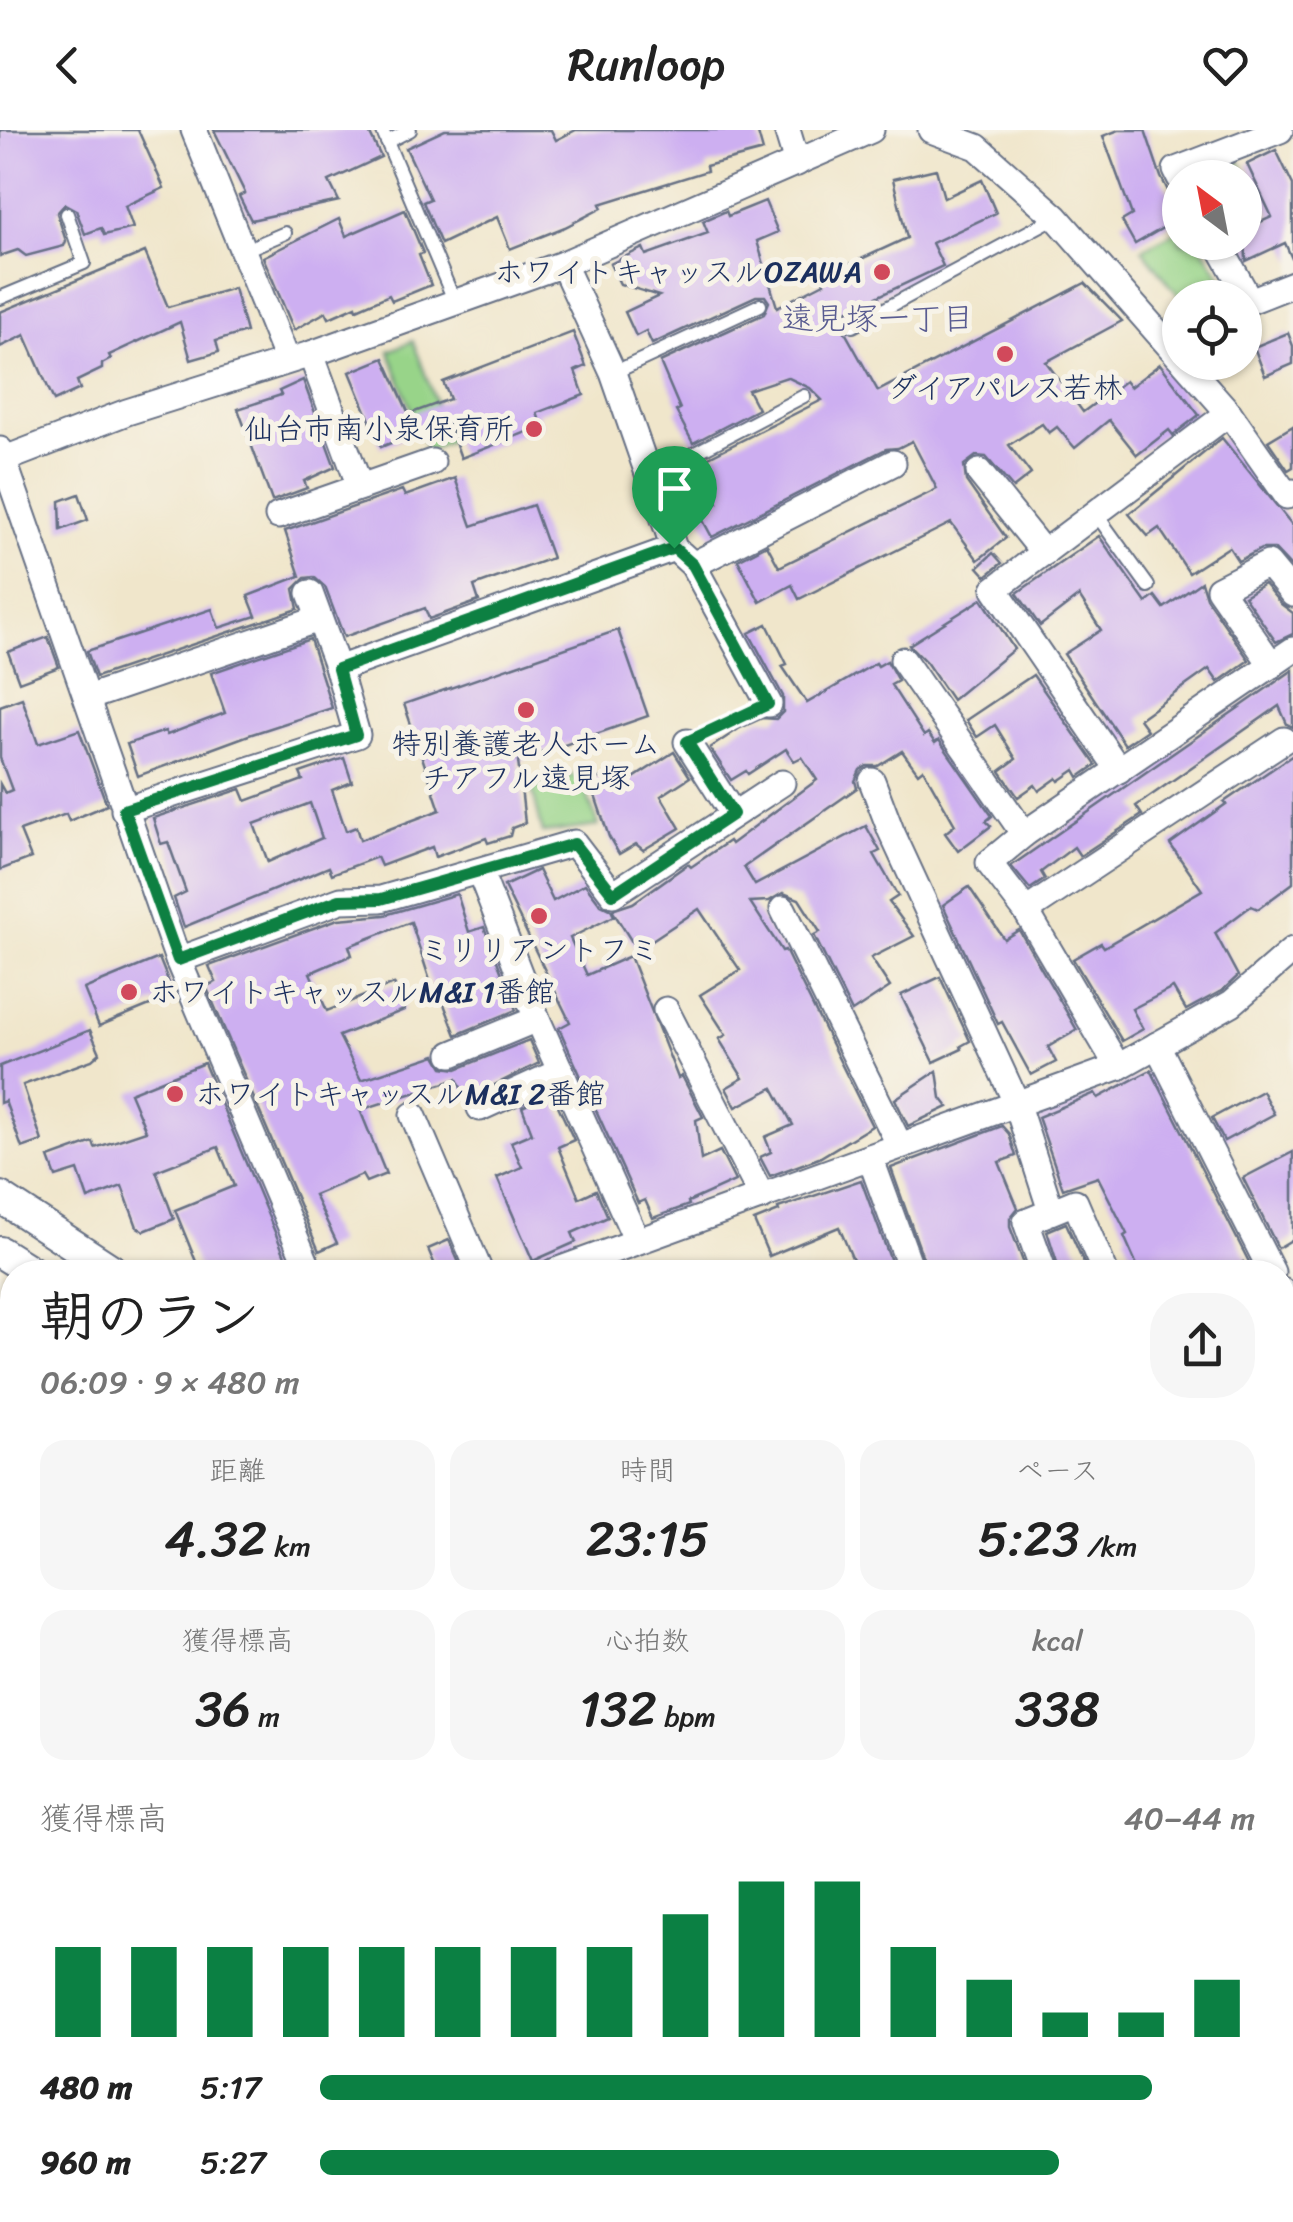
<!DOCTYPE html>
<html lang="ja">
<meta charset="utf-8">
<style>
body{margin:0;font-family:Sriracha,"Klee One",sans-serif;background:#f6f6f6;color:#222;height:100vh;display:flex;flex-direction:column;font-size:38px;white-space:nowrap}
*{box-sizing:border-box;margin:0}
p{font-size:32px;color:#767676}
.icon{flex:none;width:55px;height:55px;fill:none;stroke:currentColor;stroke-width:2;stroke-linecap:round;stroke-linejoin:round}
.map{position:relative;flex:1;overflow:hidden}
.panel{position:absolute;left:0px;top:1130px;width:1295px;height:962px;display:flex;flex-direction:column;background:#fff;border-radius:40px 40px 0 0;box-shadow:0 2px 8px #0004}
.panel>*{flex:none}
.needle{width:65px;rotate:328deg}
.buttons{position:absolute;left:1162px;top:30px;display:grid;gap:20px}
.buttons a{display:grid;place-items:center;width:100px;height:100px;border-radius:50%;background:#fff;box-shadow:0 2px 8px #0004;font-size:50px}
.pin{position:absolute;display:grid;place-items:center;width:85px;height:85px;color:#fff;margin:-102px -42px;border-radius:50% 50% 50% 0;rotate:-45deg;box-shadow:0 0 10px #0007}
.pin .icon{rotate:45deg}
.round{display:grid;place-items:center;flex:none;width:105px;height:105px;border-radius:40px;background:#f6f6f6}
.summary{display:flex;align-items:center;justify-content:space-between;height:170px;padding:0 40px}
h1{font-size:55px;font-weight:600;line-height:75px}
.stats{display:grid;grid-template-columns:repeat(3,1fr);gap:15px;height:170px;padding:10px 40px}
.stats div{display:grid;align-content:center;border-radius:25px;background:#f6f6f6;text-align:center}
.stats b{font-size:50px;font-weight:600}
.stats small{font-size:28px;font-weight:400}
.stats p{font-size:28px}
.chart{height:280px;padding:20px 40px}
.chart p{display:flex;justify-content:space-between}
.chart svg{width:100%;height:180px;margin-top:10px;stroke:#0b8043;stroke-width:6}
ul{padding:0 40px;list-style:none;font-size:32px}
li{display:grid;grid-template-columns:160px 120px 1fr;align-items:center;height:75px}
li i{height:25px;border-radius:12px;background:#0b8043}
header{display:flex;justify-content:space-between;align-items:center;height:130px;padding:0 40px;background:#fff;font-size:45px;font-weight:600}
.map>svg:first-child{display:block}
.green{fill:#98d489;stroke:#5a8274;stroke-width:2.5}
.lines{fill:none;stroke-linecap:round;stroke-linejoin:round}
.stream{stroke:#43aec1;stroke-width:8}
.building{fill:#cdaff1;fill-rule:evenodd}
.service-casing{stroke:#666f84;stroke-width:16}
.minor-casing{stroke:#666f84;stroke-width:29}
.tertiary-casing{stroke:#666f84;stroke-width:34}
.trunk-casing{stroke:#666f84;stroke-width:44}
.service{stroke:#fff;stroke-width:12}
.minor{stroke:#fff;stroke-width:25}
.tertiary{stroke:#fff;stroke-width:30}
.trunk{stroke:#fff;stroke-width:40}
.route-casing{stroke:#fff;stroke-width:20}
.route{stroke:#0b8043;stroke-width:12}
.poi-dot{fill:#d1495b;stroke:#f7f3e8;stroke-width:4}
.labels{text-anchor:middle;stroke-width:10;stroke-linejoin:round;paint-order:stroke}
.poi-label{font-size:30px;fill:#1b2f5e;stroke:#f7f3e8}
.neighbourhood-label{font-size:32px;fill:#595c91;stroke:#f7f3e8}
</style>
<header><svg class="icon" aria-label="back" viewBox="0 0 24 24"><path d="M15 5l-7 7 7 7"/></svg>Runloop<svg class="icon" aria-label="heart" viewBox="0 0 24 24"><path d="M12 20l-8-8c-3-5 5-10 8-4 3-6 11-1 8 4z"/></svg></header>
<div class="map">
<svg width="1293" height="2092" viewBox="0 0 1293 2092">
<rect width="100%" height="100%" fill="#f7f3e8"/>
<filter id="ink" filterUnits="userSpaceOnUse"><feTurbulence type="fractalNoise" baseFrequency=".01" numOctaves="2"/><feDisplacementMap in="SourceGraphic" scale="20" xChannelSelector="R" yChannelSelector="G"/><feConvolveMatrix kernelMatrix="1 2 1 2 8 2 1 2 1" color-interpolation-filters="sRGB"/></filter>
<filter id="wash" filterUnits="userSpaceOnUse"><feTurbulence type="fractalNoise" baseFrequency=".0048" numOctaves="4" result="noise"/><feDisplacementMap in="SourceGraphic" scale="40" xChannelSelector="R" yChannelSelector="G"/><feGaussianBlur stdDeviation="2.25" result="paint"/><feColorMatrix in="noise" values="0 0 0 0 0 0 0 0 0 0 0 0 0 0 0 0 0 1.4 0 .05"/><feComposite in="paint" operator="in"/></filter>
<g filter="url(#wash)">
<rect width="100%" height="100%" fill="#f0e6cb"/>
<!-- green -->
<g class="green">
<path d="M1240 31 1263 83 1245 91V48L1206 47 1208 43Z"/>
<path d="M1180 99V112L1200 113 1223 150C1214 174 1203 168 1180 167L1142 119Z"/>
<path d="M413 211 450 311 427 321 389 221Z"/>
<path d="M580 643 598 696 543 703 532 659Z"/>
</g>
<g class="lines">
<!-- stream -->
<g class="stream">
<path d="M0 1852H12"/>
<path d="M1042 2080 1068 2092"/>
</g>
</g>
<g id="blocks">
<!-- building -->
<g class="building">
<path d="M0 0H138L164 58 125 76 133 98 104 105 101 98 85 104 76 80 65 74 57 83 66 111 64 116 26 126 18 120 0 126Z"/>
<path d="M214 0H368L381 27 329 51 339 71 251 90 239 66 245 63Z"/>
<path d="M445 0H551L556 10 576 0H757L763 21 706 36 707 41 600 74 602 78 565 97 510 119 497 87 441 114 423 72 430 69 406 18Z"/>
<path d="M1119 0H1145L1161 47 1180 84V88L1135 114 1122 91 1132 85 1103 6Z"/>
<path d="M1276 20 1293 55V131L1285 113 1246 131 1245 99 1272 87 1247 34Z"/>
<path d="M936 39 944 68 982 50 996 83 932 113 943 136 836 186 878 261 1085 153 1122 191 1046 232 1083 282 1125 251 1130 257 1160 234 1199 285 1173 305 1169 300 1137 325 1109 290 1075 318 1057 297 1049 303 1042 294 1009 315 1031 344 1013 358 986 327 976 326 964 335 966 351 1006 408 978 430 951 393 799 469 792 455 760 472 738 430 767 415 779 437 937 359 912 311 898 318 886 319 712 407 699 383 718 373 697 336 703 330 822 270 810 258 787 247 748 260 758 279 693 313 676 281 680 279 660 232 764 184 769 172 765 166H756L652 214 646 201 636 206 625 182 659 166 620 154 610 134 643 118 646 125 708 103 703 91 726 81 728 86 765 71 778 102 757 111 777 177 824 153 822 147 907 108 893 49Z"/>
<path d="M405 80 423 123 419 125 431 155 392 171 389 165 357 179 356 176 329 188 326 182 294 200 263 127 339 89 346 106Z"/>
<path d="M145 122 168 177 234 158 246 202 216 211 219 222 191 230 180 192 109 225 111 229 102 234V239L77 251 80 259 54 271 25 205 0 217V182Z"/>
<path d="M573 202 586 236 575 241 584 265 537 283 542 296 461 328 447 290 381 317 350 242 384 228 409 284 450 269 443 252Z"/>
<path d="M1288 203 1293 216V234L1265 246 1254 217Z"/>
<path d="M303 250 335 337 304 351 307 358 272 371 238 279 281 265 279 261Z"/>
<path d="M1293 296V337L1288 340 1268 311Z"/>
<path d="M1222 308 1293 396V439L1274 419H1261L1238 431 1229 417 1189 443 1159 398 1148 406 1129 384Z"/>
<path d="M455 348 472 396 533 375 552 428 474 456 479 471 429 489 425 478 344 507 325 457 314 447 305 448 294 459 298 479 96 547 87 521 212 479 219 498 256 486 248 466 300 446 285 401 402 360 405 366Z"/>
<path d="M79 364 88 390 61 400 60 371Z"/>
<path d="M1099 406 1146 473 1155 466 1164 478 1201 452 1206 468 1249 530 1218 552 1209 539 1139 589 1147 600 1125 615 1064 524 1101 500 1079 466 1040 496 1017 463Z"/>
<path d="M993 423 1002 433 986 446 978 437Z"/>
<path d="M1264 454 1281 474 1293 483V504L1276 512 1244 466Z"/>
<path d="M982 469 1014 519 952 570 926 532 909 515Z"/>
<path d="M767 494 787 534 782 536 807 573 876 533 878 536 887 531 898 551 891 555 924 606 928 603 935 613 939 610 992 686 986 691 991 696 958 721 945 703 955 695 923 639 918 643 902 621 878 636H867L860 640 855 651 857 658 744 737 755 755 866 696 880 721 874 724 898 766 889 772 914 806 871 828 890 857 852 882 814 805 820 802 799 769 783 763 769 771 750 772 782 821 785 820 872 996 819 1028 770 1046 760 1027 771 1022 765 1007 793 995 773 958 736 977 726 958 743 948 719 909 726 905 700 865 740 840 699 779 637 820 612 780 633 773 688 734 691 737 729 711 731 714 817 650 802 627 794 631 786 619 748 644 746 641 731 650 710 618 740 598 762 588 776 589 783 582V566L749 503Z"/>
<path d="M618 500 648 586 518 631 525 693 512 698 510 706 488 713 486 708 435 727 432 717 381 736 377 727 332 744 329 737 184 797 174 768 186 762 168 712 161 714 153 688 241 659 246 671 303 650 300 643 344 628 352 652 332 660 346 701 356 697 360 710 440 680 404 574ZM310 673 322 708 268 732 254 694Z"/>
<path d="M48 507 59 537 19 552 8 522Z"/>
<path d="M310 509 332 578 249 605 138 646 127 614 165 601 167 605 225 583 211 543Z"/>
<path d="M1293 540V597L1287 594 1279 576 1136 676 1142 685 1080 726 1074 717 1041 742 1045 749 1030 759 1011 736Z"/>
<path d="M1033 545 1096 635 1079 647 1075 640 1059 651 1057 648 1039 661 1035 655 1018 667 1000 641 1016 629 995 595 977 607 966 590Z"/>
<path d="M22 568 38 614 79 600 107 675 69 691 66 684 20 701 31 728 0 740V654L5 663 12 660 0 628V576Z"/>
<path d="M674 622 690 647 661 666 680 698 643 720 636 714 619 724 609 707 590 651 628 638 632 649Z"/>
<path d="M1293 625V753L1258 779 1251 776 1215 803 1238 846 1223 860 1186 880 1173 858 1132 879 1143 899 1122 911 1073 829 1101 813 1104 817 1202 760 1170 714 1226 674 1224 672Z"/>
<path d="M538 740 553 771 585 754 601 775 611 780 614 786 570 808 587 845 630 826 678 948 682 946 703 987 696 990 701 1030 720 1021 735 1051 688 1072 689 1075 653 1088 645 1070 638 1073 559 898 570 892 504 756Z"/>
<path d="M969 757 1004 809 1019 800 1077 900 1048 917 1056 932 1031 945 1002 892 998 894 943 775Z"/>
<path d="M457 764 469 802 484 797 516 880 456 905 437 856 432 857 411 792 349 816 352 825 310 843 327 881 394 854 404 880 339 906 361 950 436 925 443 937 457 939 529 910 539 933 466 969 457 949 360 980 386 1044 366 1052 362 1045 314 1065 337 1113 319 1121 206 856 216 852 209 836 338 789 385 785Z"/>
<path d="M159 828 174 865 99 896 84 859Z"/>
<path d="M940 847 970 911 961 916 962 919 934 932 901 865Z"/>
<path d="M90 900 100 923 92 930 23 955 42 1011 22 1018 5 971 0 973V936Z"/>
<path d="M204 933 288 1133 262 1142H205L199 1139 175 1080 234 1056 218 1017 156 1041 174 1089 144 1101 137 1097 122 1056 88 1069 78 1040 56 1047 49 1028 93 1012 95 1018 146 1001 130 963Z"/>
<path d="M1151 940 1250 1134 1245 1136 1243 1132 1224 1142H1140L1124 1106 1127 1104 1098 1047 1063 1059 1038 987 1095 963 1098 968Z"/>
<path d="M937 941 941 968 948 977 908 996 895 969Z"/>
<path d="M1262 961 1274 984 1224 1011 1212 988Z"/>
<path d="M552 963 574 1010 558 1017 579 1068 596 1060 608 1087 572 1103 576 1112 533 1131 497 1048 522 1037 511 1012 532 1003 522 977Z"/>
<path d="M1002 996 1009 1004 1016 1026 999 1032 1018 1078 1010 1088V1097L1027 1142H928L891 1038Z"/>
<path d="M1293 1022V1109L1278 1118 1243 1048Z"/>
<path d="M861 1050 895 1142H858L839 1097 769 1126 754 1091 779 1081 778 1078Z"/>
<path d="M1066 1093 1088 1142H1060L1047 1101Z"/>
<path d="M449 1110 463 1142H438L428 1119Z"/>
</g>
</g>
</g>
<g filter="url(#ink)">
<use href="#blocks" fill-opacity="0" stroke="#666f84" stroke-width="2.5"/>
<g class="lines">
<defs>
<g id="service">
<path d="M382 0 454 170"/>
<path d="M387 12 410 0"/>
<path d="M243 121 285 103"/>
<path d="M0 168 84 133 67 84"/>
<path d="M853 196 1056 87"/>
<path d="M613 243 760 175"/>
<path d="M649 347 804 266"/>
<path d="M1096 384 1148 456"/>
<path d="M687 612 769 574"/>
</g>
<g id="minor">
<path d="M194 0 287 230"/>
<path d="M787 0 797 33"/>
<path d="M931 0 977 17 1056 87 1180 228"/>
<path d="M1180 48 1176 40 1280 0"/>
<path d="M1217 112 1250 171"/>
<path d="M1245 173 1293 154"/>
<path d="M311 224 360 357"/>
<path d="M1184 232 1229 283 1287 366 1293 362"/>
<path d="M0 320 178 830 310 1142"/>
<path d="M0 331 127 282 311 224 563 134 871 0"/>
<path d="M979 342 1044 423"/>
<path d="M278 386 432 332"/>
<path d="M681 424 693 435 769 574"/>
<path d="M693 435 893 333"/>
<path d="M903 530 1024 704"/>
<path d="M1272 535 1219 459 1268 434 1293 464"/>
<path d="M338 539 674 418 613 243 563 134"/>
<path d="M87 568 319 489"/>
<path d="M687 612 733 684"/>
<path d="M1119 640 995 459 1229 283"/>
<path d="M872 651 891 701 1016 972 1051 1081"/>
<path d="M124 680 357 605 338 539 310 463"/>
<path d="M480 742 537 889 637 1111"/>
<path d="M783 779 899 1014"/>
<path d="M1026 781 1284 610"/>
<path d="M178 830 341 770 381 769 574 713 613 764 782 653"/>
<path d="M666 880 762 1067"/>
<path d="M1157 915 1272 1142"/>
<path d="M452 924 537 889"/>
<path d="M1118 937 1026 781 989 733 1024 704 1293 520"/>
<path d="M480 978 561 941"/>
<path d="M413 985 480 1142"/>
<path d="M870 1027 912 1142"/>
<path d="M553 1142 1118 937 1232 873 1293 820"/>
<path d="M1044 1142 1026 1092 1075 1072 1105 1142"/>
<path d="M1282 1161 1293 1179"/>
<path d="M1282 1244 1293 1265"/>
<path d="M0 1343 12 1339"/>
<path d="M1282 1430 1293 1446"/>
<path d="M1282 1735 1293 1736"/>
<path d="M0 2022 12 2019"/>
<path d="M320 2080 325 2092"/>
<path d="M560 2080 563 2092"/>
<path d="M1084 2080 1110 2092"/>
</g>
<g id="tertiary">
<path d="M0 1067 115 1142"/>
<path d="M0 1122 32 1142"/>
<path d="M1282 1864 1293 1854"/>
</g>
<g id="trunk">
<path d="M1282 2005 1293 1962"/>
<path d="M1261 2092 1264 2080"/>
</g>
</defs>
<!-- service casing -->
<use href="#service" class="service-casing"/>
<!-- minor casing -->
<use href="#minor" class="minor-casing"/>
<!-- tertiary casing -->
<use href="#tertiary" class="tertiary-casing"/>
<!-- trunk casing -->
<use href="#trunk" class="trunk-casing"/>
<!-- service -->
<use href="#service" class="service"/>
<!-- minor -->
<use href="#minor" class="minor"/>
<!-- tertiary -->
<use href="#tertiary" class="tertiary"/>
<!-- trunk -->
<use href="#trunk" class="trunk"/>
</g>
</g>
<g class="lines" filter="url(#ink)">
<defs>
<path id="route" d="M674 418 693 435 768 574 687 612 733 684 613 764 574 714 381 769 340 770 178 830 124 680 356 605 338 539Z"/>
</defs>
<!-- route casing -->
<use href="#route" class="route-casing"/>
<!-- route -->
<use href="#route" class="route"/>
</g>
<!-- markers -->
<g class="poi-dot">
<circle cx="882" cy="142" r="10"/>
<circle cx="1005" cy="224" r="10"/>
<circle cx="534" cy="299" r="10"/>
<circle cx="526" cy="580" r="10"/>
<circle cx="539" cy="786" r="10"/>
<circle cx="129" cy="862" r="10"/>
<circle cx="175" cy="964" r="10"/>
</g>
<g class="labels">
<!-- poi labels -->
<g class="poi-label">
<text x="862" y="152" text-anchor="end">ホワイトキャッスルOZAWA</text>
<text x="1005" y="268">ダイアパレス若林</text>
<text x="514" y="309" text-anchor="end">仙台市南小泉保育所</text>
<text x="526" y="624">特別養護老人ホーム<tspan x="526" dy="34">チアフル遠見塚</tspan></text>
<text x="539" y="830">ミリリアントフミ</text>
<text x="149" y="872" text-anchor="start">ホワイトキャッスルM&amp;I 1番館</text>
<text x="195" y="974" text-anchor="start">ホワイトキャッスルM&amp;I 2番館</text>
</g>
<!-- neighbourhood labels -->
<g class="neighbourhood-label">
<text x="878" y="199">遠見塚一丁目</text>
</g>
</g>
</svg>
<div class="buttons">
<a><svg class="needle" viewBox="-14 -14 28 28"><path d="M0-13l5 13h-10z" fill="#e53935"/><path d="M0 13l5-13h-10z" fill="#767676"/></svg></a>
<a><svg class="icon" aria-label="locate" viewBox="0 0 24 24"><circle cx="12" cy="12" r="6"/><path d="M12 2v4M12 18v4M2 12h4M18 12h4"/></svg></a>
</div>
<div class="pin" style="left:674px;top:418px;background:#1e9e55"><svg class="icon" aria-label="arrive" viewBox="0 0 24 24"><path d="M6 21V4h12l-3 4 3 4H6"/></svg></div>
<section class="panel">
<div class="summary"><div><h1>朝のラン</h1><p>06:09 · 9 × 480 m</p></div><a class="round"><svg class="icon" aria-label="share" viewBox="0 0 24 24"><path d="M12 15V3M7 8l5-5 5 5M5 13v7h14v-7"/></svg></a></div>
<div class="stats">
<div><p>距離</p><b>4.32<small> km</small></b></div>
<div><p>時間</p><b>23:15</b></div>
<div><p>ペース</p><b>5:23<small> /km</small></b></div>
</div>
<div class="stats">
<div><p>獲得標高</p><b>36<small> m</small></b></div>
<div><p>心拍数</p><b>132<small> bpm</small></b></div>
<div><p>kcal</p><b>338</b></div>
</div>
<div class="chart"><p><span>獲得標高</span>40–44 m</p>
<svg viewBox="0 0 160 44" preserveAspectRatio="none"><path d="M5 44V22M15 44V22M25 44V22M35 44V22M45 44V22M55 44V22M65 44V22M75 44V22M85 44V14M95 44V6M105 44V6M115 44V22M125 44V30M135 44V38M145 44V38M155 44V30"/></svg>
</div>
<ul>
<li><b>480 m</b>5:17<i style="width:89%"></i></li>
<li><b>960 m</b>5:27<i style="width:79%"></i></li>
</ul>
</section>
</div>
